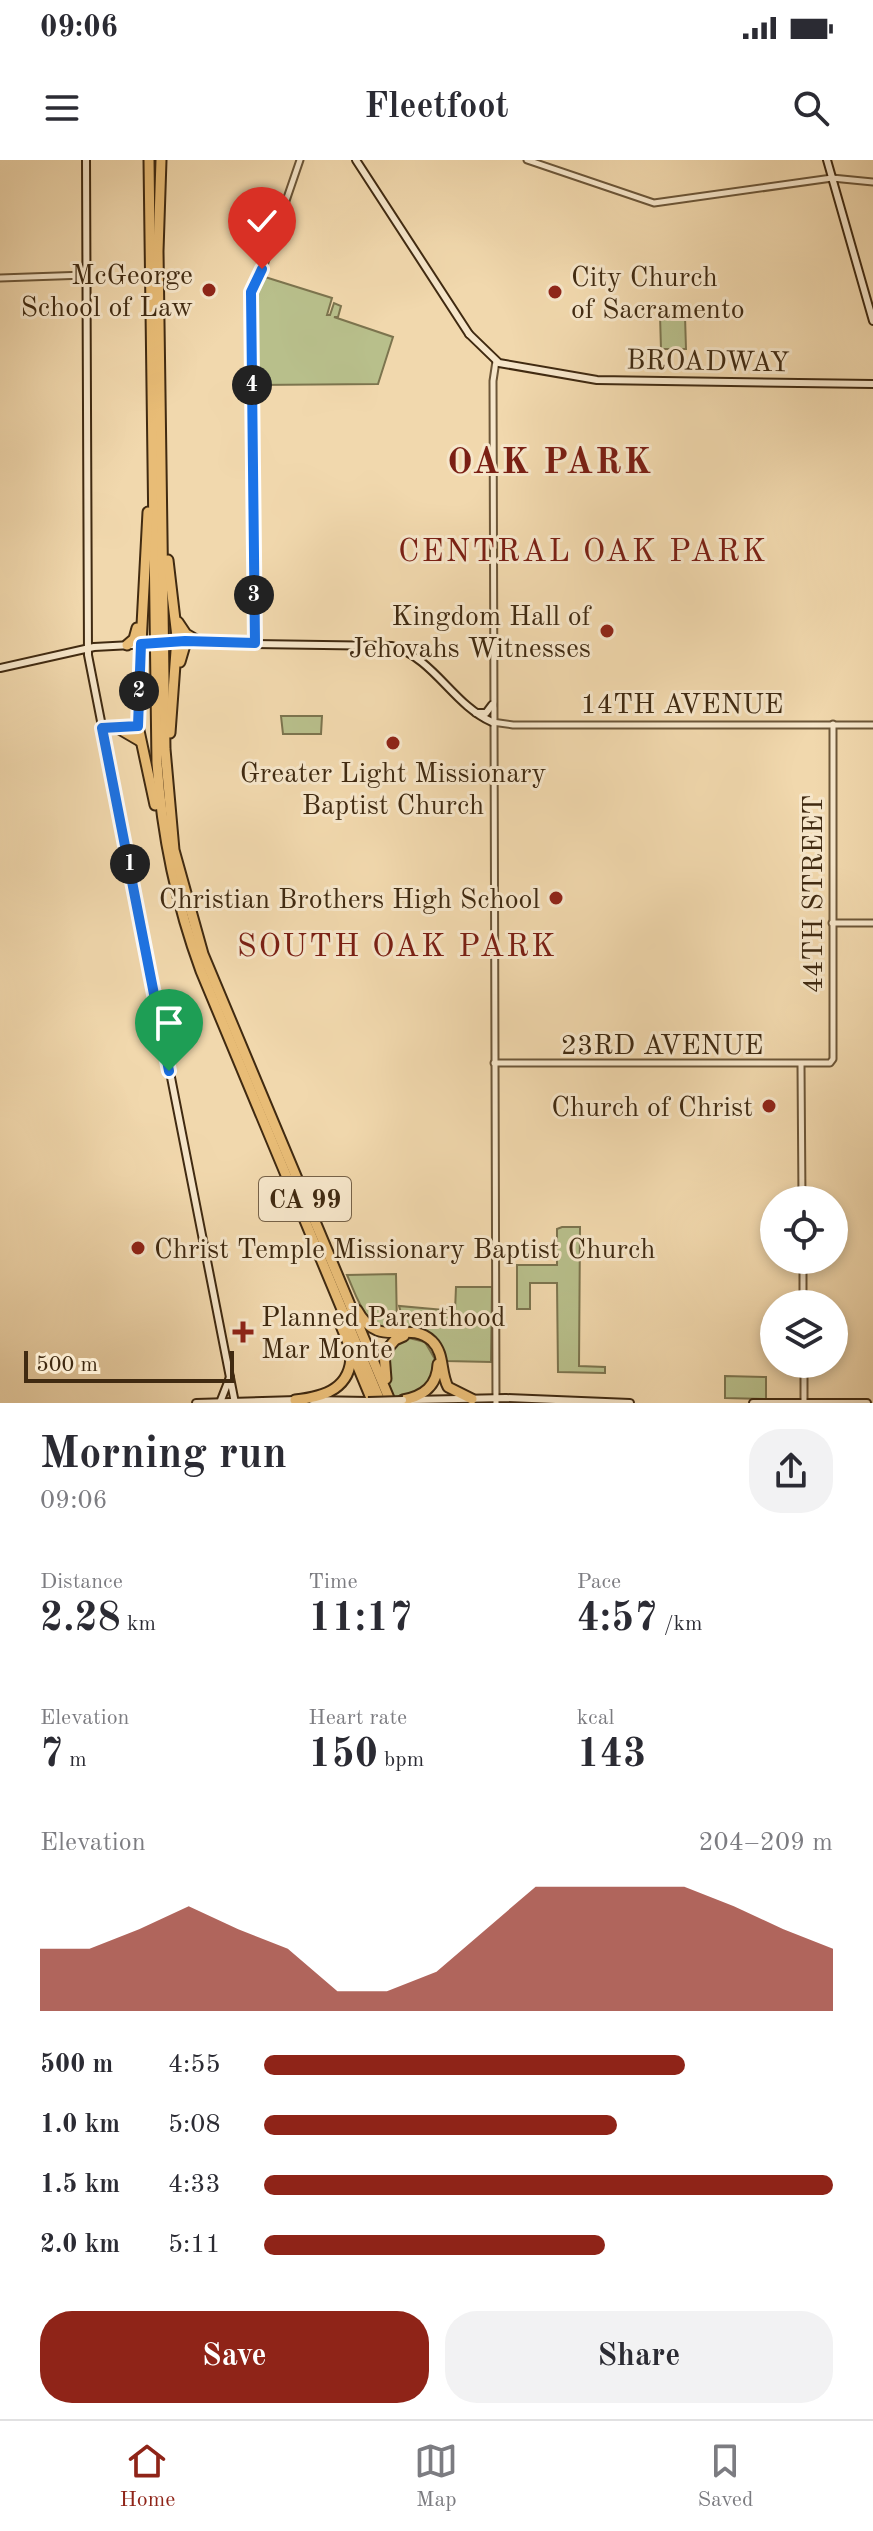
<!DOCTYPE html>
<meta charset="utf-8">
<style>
body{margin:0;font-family:"Old Standard TT",serif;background:#f2f2f3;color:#2b2b33;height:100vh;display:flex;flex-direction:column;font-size:30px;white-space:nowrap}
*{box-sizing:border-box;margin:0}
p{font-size:26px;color:#7c7c81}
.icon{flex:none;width:44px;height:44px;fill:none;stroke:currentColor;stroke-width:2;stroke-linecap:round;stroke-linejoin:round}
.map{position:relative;height:1243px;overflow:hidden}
.drawer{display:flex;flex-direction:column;background:#fff;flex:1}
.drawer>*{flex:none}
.tools{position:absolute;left:760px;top:1026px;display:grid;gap:16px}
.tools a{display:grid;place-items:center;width:88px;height:88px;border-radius:50%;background:#fff;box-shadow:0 4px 12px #0003;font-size:40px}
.scale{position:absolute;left:24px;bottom:20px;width:210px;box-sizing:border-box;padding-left:8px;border:4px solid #402a11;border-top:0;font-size:22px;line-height:28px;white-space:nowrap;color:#402a11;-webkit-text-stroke:6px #f6e6ca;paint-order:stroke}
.pin{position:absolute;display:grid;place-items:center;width:68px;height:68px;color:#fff;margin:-82px -34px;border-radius:50% 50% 50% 0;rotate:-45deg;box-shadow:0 0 8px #0007}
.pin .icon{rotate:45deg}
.km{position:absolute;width:40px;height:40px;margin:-20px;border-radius:50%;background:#222;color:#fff;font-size:22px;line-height:40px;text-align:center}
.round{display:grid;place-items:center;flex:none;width:84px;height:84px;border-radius:32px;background:#f2f2f3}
.head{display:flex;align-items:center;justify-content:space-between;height:136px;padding:0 40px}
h1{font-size:44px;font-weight:700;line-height:60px}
.stats{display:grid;grid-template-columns:repeat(3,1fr);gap:12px;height:136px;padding:8px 40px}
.stats div{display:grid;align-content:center}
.stats b{font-size:40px;font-weight:700}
.stats small{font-size:22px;font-weight:400}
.stats p{font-size:22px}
.chart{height:224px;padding:16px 40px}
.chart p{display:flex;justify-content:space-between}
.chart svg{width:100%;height:144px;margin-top:8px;fill:#8f2418;opacity:.7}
.primary-button{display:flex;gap:16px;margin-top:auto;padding:16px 40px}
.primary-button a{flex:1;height:92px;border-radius:32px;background:#8f2418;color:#fff;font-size:32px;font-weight:700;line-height:92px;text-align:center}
.primary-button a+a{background:#f2f2f3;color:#2b2b33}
ul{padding:0 40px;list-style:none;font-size:26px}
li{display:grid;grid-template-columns:128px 96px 1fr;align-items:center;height:60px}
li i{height:20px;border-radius:10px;background:#8f2418}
.status{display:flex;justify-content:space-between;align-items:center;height:56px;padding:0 40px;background:#fff;direction:ltr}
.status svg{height:22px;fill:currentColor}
header{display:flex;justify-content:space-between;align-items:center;height:104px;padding:0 40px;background:#fff;font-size:36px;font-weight:700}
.menu{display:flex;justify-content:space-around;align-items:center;height:112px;border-top:2px solid #e1e1e2;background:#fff;font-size:22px;color:#7c7c81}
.menu a{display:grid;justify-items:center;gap:4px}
.menu .active{color:#8f2418}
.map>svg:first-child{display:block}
.green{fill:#b8bf8b;stroke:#7c744e;stroke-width:2}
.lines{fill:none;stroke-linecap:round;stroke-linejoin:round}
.tertiary-casing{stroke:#6c5638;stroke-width:9}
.secondary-casing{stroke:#402a11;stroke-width:10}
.motorway-casing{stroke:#402a11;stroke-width:13}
.tertiary{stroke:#f6e6ca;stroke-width:5}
.secondary{stroke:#f6e6ca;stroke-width:6}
.motorway{stroke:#e8bc76;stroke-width:9}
.secondary-bridge-casing{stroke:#402a11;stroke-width:10;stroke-linecap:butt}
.secondary-bridge{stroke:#f6e6ca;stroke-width:6}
.route-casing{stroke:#fff;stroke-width:16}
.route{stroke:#1a73e8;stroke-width:10}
.poi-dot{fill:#8f2418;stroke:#f6e6ca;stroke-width:3}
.labels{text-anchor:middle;stroke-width:6;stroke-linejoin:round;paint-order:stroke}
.shield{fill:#f6e6ca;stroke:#776248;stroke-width:2}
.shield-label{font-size:26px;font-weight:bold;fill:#402a11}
.poi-label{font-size:28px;fill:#402a11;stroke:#f6e6ca;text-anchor:end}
.street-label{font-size:28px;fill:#402a11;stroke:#f6e6ca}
.quarter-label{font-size:32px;letter-spacing:2px;fill:#7a1f14;stroke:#f6e6ca}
.district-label{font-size:36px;font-weight:bold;letter-spacing:2px;fill:#7a1f14;stroke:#f6e6ca}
</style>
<div class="status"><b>09:06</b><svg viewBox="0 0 49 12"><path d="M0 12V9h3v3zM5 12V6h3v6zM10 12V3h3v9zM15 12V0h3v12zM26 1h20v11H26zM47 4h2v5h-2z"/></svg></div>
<header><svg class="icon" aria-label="menu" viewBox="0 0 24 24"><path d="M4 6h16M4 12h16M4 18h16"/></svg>Fleetfoot<svg class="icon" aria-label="search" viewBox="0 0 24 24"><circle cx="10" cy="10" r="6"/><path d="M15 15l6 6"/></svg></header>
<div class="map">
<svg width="873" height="1243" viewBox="0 0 873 1243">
<rect width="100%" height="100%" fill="#f1d8ad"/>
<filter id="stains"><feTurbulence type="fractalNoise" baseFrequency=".0025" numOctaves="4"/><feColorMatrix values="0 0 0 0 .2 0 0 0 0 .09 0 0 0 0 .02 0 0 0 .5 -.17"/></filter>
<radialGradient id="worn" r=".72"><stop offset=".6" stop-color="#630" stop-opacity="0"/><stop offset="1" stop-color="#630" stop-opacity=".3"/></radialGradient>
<!-- green -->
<g class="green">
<path d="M265 117 332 138 327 155H330L334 143 341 146 338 157H334L393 177 378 224 256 225 255 130 256 122Z"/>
<path d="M660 155 685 156 686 189H661Z"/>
<path d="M281 556H322L321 574H283Z"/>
<path d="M562 1067H580L579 1206 605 1207V1213L558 1212 557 1123H530V1149H517V1105H557V1069Z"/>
<path d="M396 1114 397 1168C365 1171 358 1139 347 1115Z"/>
<path d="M456 1127H492L491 1202 446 1201C442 1176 423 1166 398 1168L404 1163 399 1146 455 1151Z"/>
<path d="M405 1177 425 1182 436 1201C429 1229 423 1235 394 1238L384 1211 387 1191Z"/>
<path d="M725 1216 766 1217V1239L725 1238Z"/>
</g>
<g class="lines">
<defs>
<g id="tertiary">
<path d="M527 0 654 43 832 18 873 22"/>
<path d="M0 118 86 115"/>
<path d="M255 483 252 126 264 105 300 0"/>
<path d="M492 562 513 565H873"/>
<path d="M832 763H873"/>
<path d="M494 903H830L833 899V564"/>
<path d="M801 905 802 1040"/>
<path d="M803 1100V1144"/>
<path d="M804 1204V1243"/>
<path d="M496 1243 493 221 496 201"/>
</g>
<g id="secondary">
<path d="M86 0 88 495 235 1243"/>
<path d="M356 0 469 174"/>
<path d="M827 0 873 161"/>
<path d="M469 174 499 203 597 220 873 224"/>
<path d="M174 483 392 486C435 499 452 544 492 562"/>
<path d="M0 508 94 487 151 484"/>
<path d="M476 553H486L492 545"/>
<path d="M102 568 138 566 141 484"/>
<path d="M221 1240 230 1217"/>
<path d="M312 1240 368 1241"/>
<path d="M411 1240 506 1238 630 1243"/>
<path d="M196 1243 297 1240"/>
<path d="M753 1243H867"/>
</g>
<g id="motorway">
<path d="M149 0 157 603C162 676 176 743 201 811L381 1243"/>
<path d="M161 0 158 91 165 589 174 690 203 794 391 1243"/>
<path d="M168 400 177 477 170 573"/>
<path d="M178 462 186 474 198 481"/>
<path d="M141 484 148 352"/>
<path d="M127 485 134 479 137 468"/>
<path d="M180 502 185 485"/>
<path d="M138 566 155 645"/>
<path d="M116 567 140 581"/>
<path d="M357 1150C380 1192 407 1158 432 1181 445 1194 440 1212 448 1227L472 1239"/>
<path d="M339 1161 373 1243"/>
<path d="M386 1219 384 1193 395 1180 404 1176"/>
<path d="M295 1240C325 1237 352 1228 351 1193"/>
<path d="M403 1240C424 1236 437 1226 438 1204"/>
</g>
</defs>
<!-- tertiary casing -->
<use href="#tertiary" class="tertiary-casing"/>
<!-- secondary casing -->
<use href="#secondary" class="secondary-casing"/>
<!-- motorway casing -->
<use href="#motorway" class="motorway-casing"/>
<!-- tertiary -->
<use href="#tertiary" class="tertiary"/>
<!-- secondary -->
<use href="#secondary" class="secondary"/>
<!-- motorway -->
<use href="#motorway" class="motorway"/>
<defs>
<g id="secondary-bridge">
<path d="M151 484 174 483"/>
<path d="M368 1241 403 1240"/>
</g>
</defs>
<!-- secondary-bridge casing -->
<use href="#secondary-bridge" class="secondary-bridge-casing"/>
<!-- secondary-bridge -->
<use href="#secondary-bridge" class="secondary-bridge"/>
</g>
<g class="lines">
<defs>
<path id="route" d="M169 911 102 568 138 566 141 484 185 481 255 483 251 132 262 109"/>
</defs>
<!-- route casing -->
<use href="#route" class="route-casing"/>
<!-- route -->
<use href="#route" class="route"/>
</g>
<!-- markers -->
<g class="poi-dot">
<circle cx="209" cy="130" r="8"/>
<circle cx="555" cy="132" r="8"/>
<circle cx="607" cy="471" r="8"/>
<circle cx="393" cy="583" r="8"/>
<circle cx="556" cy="738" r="8"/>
<circle cx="769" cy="946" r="8"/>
<circle cx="138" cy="1088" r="8"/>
<path d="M239 1160h8v8h8v8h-8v8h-8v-8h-8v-8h8z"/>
</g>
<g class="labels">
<!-- shield labels -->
<rect class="shield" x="259" y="1017" width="92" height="44" rx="6"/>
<g class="shield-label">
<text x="305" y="1048">CA 99</text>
</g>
<!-- poi labels -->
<g class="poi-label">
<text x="193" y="124">McGeorge<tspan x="193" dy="32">School of Law</tspan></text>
<text x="571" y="126" text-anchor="start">City Church<tspan x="571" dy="32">of Sacramento</tspan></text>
<text x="591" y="465">Kingdom Hall of<tspan x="591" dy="32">Jehovahs Witnesses</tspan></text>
<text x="393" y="622" text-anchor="middle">Greater Light Missionary<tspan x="393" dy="32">Baptist Church</tspan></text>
<text x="540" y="748">Christian Brothers High School</text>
<text x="753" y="956">Church of Christ</text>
<text x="154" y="1098" text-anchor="start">Christ Temple Missionary Baptist Church</text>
<text x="261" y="1166" text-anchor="start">Planned Parenthood<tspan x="261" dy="32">Mar Monte</tspan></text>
</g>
<!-- street labels -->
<g class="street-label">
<text transform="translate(708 200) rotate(1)" y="10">BROADWAY</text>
<text x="682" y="553">14TH AVENUE</text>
<text transform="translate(812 734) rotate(-90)" y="10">44TH STREET</text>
<text x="662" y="894">23RD AVENUE</text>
</g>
<!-- quarter labels -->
<g class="quarter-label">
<text x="583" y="401">CENTRAL OAK PARK</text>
<text x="397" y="796">SOUTH OAK PARK</text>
</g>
<!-- district labels -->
<g class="district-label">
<text x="550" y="313">OAK PARK</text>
</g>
</g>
<rect width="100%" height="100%" filter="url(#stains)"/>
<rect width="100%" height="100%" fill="url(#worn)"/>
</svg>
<div class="tools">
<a><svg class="icon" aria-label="locate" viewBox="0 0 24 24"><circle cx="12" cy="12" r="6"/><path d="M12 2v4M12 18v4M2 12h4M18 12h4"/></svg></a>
<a><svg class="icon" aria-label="layers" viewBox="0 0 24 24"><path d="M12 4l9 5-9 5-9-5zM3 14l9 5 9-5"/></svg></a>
</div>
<div class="scale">500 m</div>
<div class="pin" style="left:169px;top:911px;background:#1e9e55"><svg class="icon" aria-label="arrive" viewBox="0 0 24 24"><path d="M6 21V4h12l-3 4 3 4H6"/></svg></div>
<div class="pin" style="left:262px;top:109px;background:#d93025"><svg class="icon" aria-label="check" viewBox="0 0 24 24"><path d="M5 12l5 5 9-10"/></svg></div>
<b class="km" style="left:130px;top:704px">1</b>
<b class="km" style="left:139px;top:531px">2</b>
<b class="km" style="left:254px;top:435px">3</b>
<b class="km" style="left:252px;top:225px">4</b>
</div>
<section class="drawer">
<div class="head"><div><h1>Morning run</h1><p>09:06</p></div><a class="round"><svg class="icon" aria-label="share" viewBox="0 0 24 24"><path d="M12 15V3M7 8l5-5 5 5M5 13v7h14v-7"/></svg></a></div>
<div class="stats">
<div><p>Distance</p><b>2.28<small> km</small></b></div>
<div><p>Time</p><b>11:17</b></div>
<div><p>Pace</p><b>4:57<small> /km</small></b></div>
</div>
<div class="stats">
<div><p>Elevation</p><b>7<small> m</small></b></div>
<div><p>Heart rate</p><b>150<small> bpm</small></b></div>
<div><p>kcal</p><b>143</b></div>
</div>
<div class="chart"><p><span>Elevation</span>204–209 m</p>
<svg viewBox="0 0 160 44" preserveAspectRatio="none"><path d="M0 44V25L10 25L20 19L30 12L40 19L50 25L60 38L70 38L80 32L90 19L100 6L110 6L120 6L130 6L140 12L150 19L160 25V44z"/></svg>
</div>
<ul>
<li><b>500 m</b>4:55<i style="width:74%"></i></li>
<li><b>1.0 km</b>5:08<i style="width:62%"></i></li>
<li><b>1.5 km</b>4:33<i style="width:100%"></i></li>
<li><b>2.0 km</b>5:11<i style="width:60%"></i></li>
</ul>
<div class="primary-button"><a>Save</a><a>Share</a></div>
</section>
<nav class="menu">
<a class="active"><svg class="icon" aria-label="home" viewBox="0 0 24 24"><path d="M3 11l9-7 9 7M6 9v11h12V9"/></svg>Home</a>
<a><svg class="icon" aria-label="map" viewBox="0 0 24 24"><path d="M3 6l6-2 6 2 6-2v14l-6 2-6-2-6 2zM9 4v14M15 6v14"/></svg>Map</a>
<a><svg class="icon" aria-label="saved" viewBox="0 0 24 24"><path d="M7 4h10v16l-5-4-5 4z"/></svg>Saved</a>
</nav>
